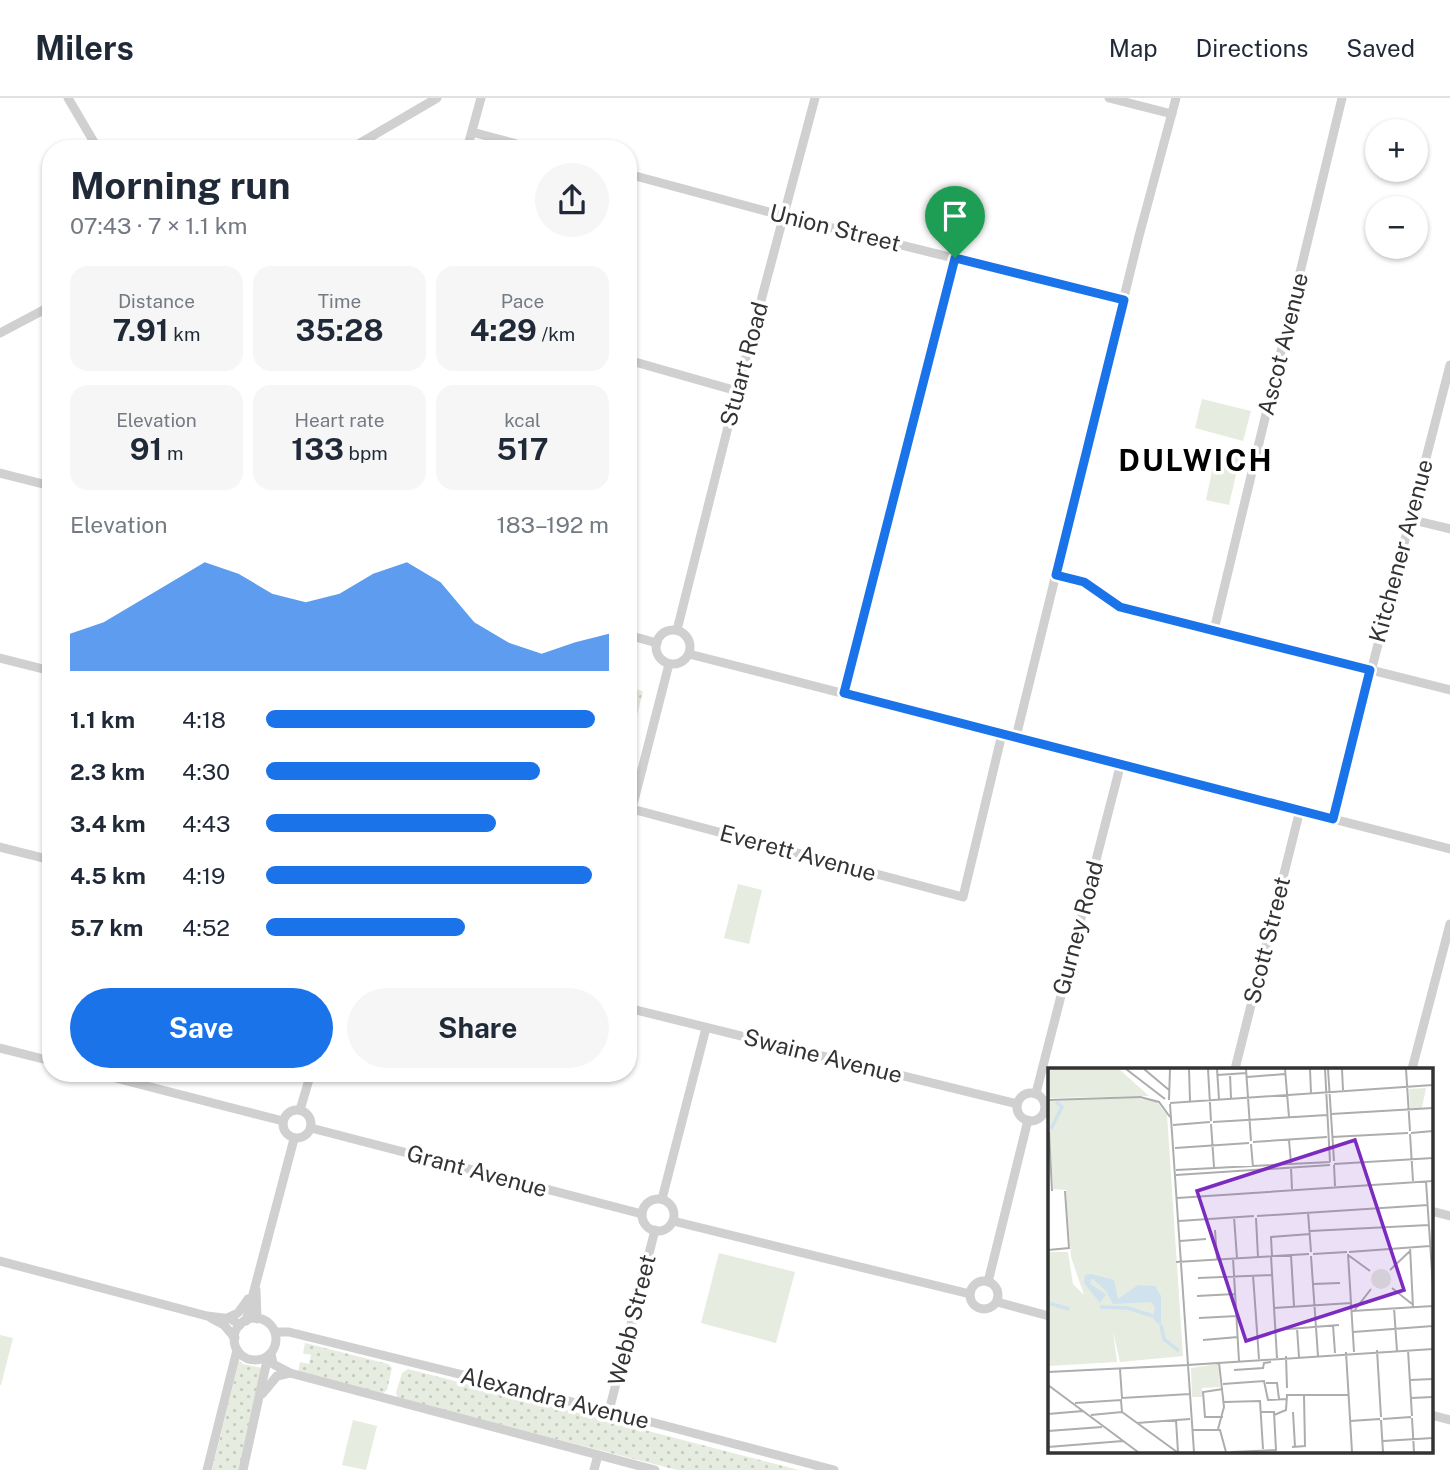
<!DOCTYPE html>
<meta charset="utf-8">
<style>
body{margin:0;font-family:"Public Sans",sans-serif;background:#f6f6f7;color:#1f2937;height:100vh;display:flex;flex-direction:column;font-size:26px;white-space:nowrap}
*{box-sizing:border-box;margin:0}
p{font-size:23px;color:#747a83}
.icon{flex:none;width:38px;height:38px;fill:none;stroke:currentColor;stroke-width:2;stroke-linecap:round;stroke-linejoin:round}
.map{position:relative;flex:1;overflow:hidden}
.sheet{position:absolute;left:42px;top:42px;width:595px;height:942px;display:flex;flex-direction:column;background:#fff;border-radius:28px;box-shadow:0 2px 5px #0004}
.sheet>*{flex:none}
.controls{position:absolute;left:1365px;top:21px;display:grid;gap:14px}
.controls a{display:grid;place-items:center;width:63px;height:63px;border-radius:50%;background:#fff;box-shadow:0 2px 5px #0004;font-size:35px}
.pin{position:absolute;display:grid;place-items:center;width:60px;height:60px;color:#fff;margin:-72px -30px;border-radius:50% 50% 50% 0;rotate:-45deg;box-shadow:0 0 7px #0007}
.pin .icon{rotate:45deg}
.round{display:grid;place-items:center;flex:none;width:74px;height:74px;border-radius:37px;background:#f6f6f7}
.summary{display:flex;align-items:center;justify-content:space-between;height:119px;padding:0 28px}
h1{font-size:38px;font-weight:700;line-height:52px}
.figures{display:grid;grid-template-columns:repeat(3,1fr);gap:10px;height:119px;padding:7px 28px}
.figures div{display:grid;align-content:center;border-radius:18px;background:#f6f6f7;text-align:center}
.figures b{font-size:30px;font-weight:700}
.figures small{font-size:19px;font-weight:400}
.figures p{font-size:19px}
.chart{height:196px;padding:14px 28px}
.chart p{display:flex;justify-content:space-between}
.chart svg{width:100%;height:126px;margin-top:7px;fill:#1a73e8;opacity:.7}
.cta{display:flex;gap:14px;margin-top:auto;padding:14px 28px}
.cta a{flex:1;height:80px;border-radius:42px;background:#1a73e8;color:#fff;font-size:28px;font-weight:700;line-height:80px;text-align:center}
.cta a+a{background:#f6f6f7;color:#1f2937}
ul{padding:0 28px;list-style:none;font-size:23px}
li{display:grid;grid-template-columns:112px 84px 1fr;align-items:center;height:52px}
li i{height:18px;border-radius:9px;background:#1a73e8}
header{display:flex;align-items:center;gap:42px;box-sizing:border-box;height:98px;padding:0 35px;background:#fff;border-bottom:2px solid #e0e1e3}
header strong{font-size:33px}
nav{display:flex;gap:38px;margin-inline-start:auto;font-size:24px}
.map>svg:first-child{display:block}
.grass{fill:url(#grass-dots)}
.park{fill:#e6ecdf}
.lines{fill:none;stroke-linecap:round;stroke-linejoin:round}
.street{stroke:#d0d0d0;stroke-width:9}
.route-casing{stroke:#fff;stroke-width:14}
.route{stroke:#1a73e8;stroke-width:9}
.labels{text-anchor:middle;stroke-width:7;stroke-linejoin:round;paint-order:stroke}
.street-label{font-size:23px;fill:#333;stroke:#fff}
.district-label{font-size:30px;font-weight:bold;letter-spacing:2px;fill:#000;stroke:#fff}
.inset-river{fill:none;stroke:#cfe2ee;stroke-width:3.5}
.inset-road{fill:none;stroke:#adadad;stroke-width:2}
.view{fill:#7b2cbf;fill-opacity:0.15;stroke:#7b2cbf;stroke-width:3.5}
.inset-edge{fill:none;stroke:#333;stroke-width:3.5}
</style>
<header>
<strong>Milers</strong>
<nav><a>Map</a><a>Directions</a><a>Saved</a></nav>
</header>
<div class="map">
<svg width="1450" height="1372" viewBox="0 0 1450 1372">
<defs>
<pattern id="grass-dots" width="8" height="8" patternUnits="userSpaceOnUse" patternTransform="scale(1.75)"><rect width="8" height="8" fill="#e6ecdf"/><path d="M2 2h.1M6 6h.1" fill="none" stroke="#c6cbc0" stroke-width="1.8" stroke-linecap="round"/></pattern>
</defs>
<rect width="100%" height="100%" fill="#fff"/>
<!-- grass -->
<g class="grass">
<path d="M628 590 643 593 636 622 628 620Z"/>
<path d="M305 1245 388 1266 392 1270 387 1292 383 1295 298 1275 300 1264 309 1266 311 1257 303 1255Z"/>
<path d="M239 1263 243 1266 262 1270 239 1372H212Z"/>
<path d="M408 1271 799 1372H677L398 1300 396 1295 402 1275Z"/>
</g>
<!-- park -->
<g class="park">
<path d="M1202 301 1251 313 1243 343 1195 330Z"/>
<path d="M1216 354 1240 359 1229 407 1206 402Z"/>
<path d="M738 786 762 792 749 846 724 840Z"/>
<path d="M719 1155 795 1174 776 1245 701 1225Z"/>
<path d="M0 1237 13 1240 1 1287H0Z"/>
<path d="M353 1322 377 1328 366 1372 342 1367Z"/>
</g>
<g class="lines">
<!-- street -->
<g class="street">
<path d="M68 0 98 51"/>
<path d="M1109 0 1172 16"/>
<path d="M472 34 535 51"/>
<path d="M350 51 437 0"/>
<path d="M467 51 481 0"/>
<path d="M628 76 784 118 1123 202"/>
<path d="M0 235 51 208"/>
<path d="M628 262 737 293"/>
<path d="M0 375 51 388"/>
<path d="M1409 421 1450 431"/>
<path d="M1056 477 1084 484 1120 509 1450 592"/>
<path d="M677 532 737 293 815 0"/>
<path d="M1214 532 1342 0"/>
<circle cx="673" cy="549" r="17"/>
<path d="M628 537 657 545"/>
<path d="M689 556 1450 751"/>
<path d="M0 560 51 573"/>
<path d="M844 595 955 160"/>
<path d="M1016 639 1139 138 1176 0"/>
<path d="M632 711 963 799 1002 636"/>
<path d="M1333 721 1450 267"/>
<path d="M628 726 669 566"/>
<path d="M0 749 51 762"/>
<path d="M628 910 1017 1006"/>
<path d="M0 950 51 963"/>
<path d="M1235 971 1300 712"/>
<path d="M1412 971 1450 826"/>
<path d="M96 975 283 1023"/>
<circle cx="1031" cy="1009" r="14"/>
<path d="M1036 995 1121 665"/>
<circle cx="297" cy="1026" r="14"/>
<path d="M300 1012 311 975"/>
<path d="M311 1030 642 1116"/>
<path d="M662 1101 706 930"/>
<circle cx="658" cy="1117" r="16"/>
<path d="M1431 1113 1450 1118"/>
<path d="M673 1123 970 1196"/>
<path d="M0 1163 207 1218 231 1221 240 1227"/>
<circle cx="984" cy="1197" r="14"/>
<path d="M988 1184 1028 1022"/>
<path d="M256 1192 257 1221"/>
<path d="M997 1204 1049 1218"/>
<path d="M211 1220 224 1227 235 1240"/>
<path d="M227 1220 238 1215 248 1201"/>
<circle cx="255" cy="1241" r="21"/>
<path d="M246 1223 294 1041"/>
<path d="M275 1234H289L609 1313 834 1372"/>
<path d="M271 1255 273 1266 290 1275 655 1372"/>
<path d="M262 1296 277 1278 290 1275"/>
<path d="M609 1313 655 1132"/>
<path d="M1431 1317 1450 1322"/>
<path d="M207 1372 237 1252"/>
<path d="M243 1372 268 1258"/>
<path d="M594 1372 598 1357"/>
</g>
</g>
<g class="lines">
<defs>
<path id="route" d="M955 160 1124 202 1056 477 1084 484 1120 509 1370 572 1333 721 844 595Z"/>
</defs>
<!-- route casing -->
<use href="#route" class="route-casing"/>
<!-- route -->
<use href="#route" class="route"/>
</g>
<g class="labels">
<!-- street labels -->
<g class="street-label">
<text transform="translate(835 130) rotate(14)" y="8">Union Street</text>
<text transform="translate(1283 246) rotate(-76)" y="8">Ascot Avenue</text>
<text transform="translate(744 266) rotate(-75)" y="8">Stuart Road</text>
<text transform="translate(1401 453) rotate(-75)" y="8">Kitchener Avenue</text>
<text transform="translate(798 755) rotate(15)" y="8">Everett Avenue</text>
<text transform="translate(1078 830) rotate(-75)" y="8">Gurney Road</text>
<text transform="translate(1267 842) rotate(-76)" y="8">Scott Street</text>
<text transform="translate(823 958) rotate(14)" y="8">Swaine Avenue</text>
<text transform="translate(477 1073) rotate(15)" y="8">Grant Avenue</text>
<text transform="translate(632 1222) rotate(-76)" y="8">Webb Street</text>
<text transform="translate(555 1300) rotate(14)" y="8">Alexandra Avenue</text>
</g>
<!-- district labels -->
<g class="district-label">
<text x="1196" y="373">DULWICH</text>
</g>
</g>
<!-- overview -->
<g transform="translate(1048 970)">
<rect width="385" height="385" fill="#fff"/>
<path d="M0 1H71L101 28 0 30ZM77 29 108 33 119 47 135 288 72 294 65 263 69 294 0 298V184H20L25 216 36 227 23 189 18 122 5 121 0 33ZM170 296 172 319 154 320V329H144L143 300Z" fill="#e6ecdf"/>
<path d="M378 20 374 40H362L361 21ZM323 211a10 10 0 1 1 20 0a10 10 0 1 1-20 0Z" fill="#e6ecdf"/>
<path d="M43 206 66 212 70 231 90 217 107 218 113 228V258L105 251 107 239 103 234 65 236 58 223 44 210 42 216 58 226 52 235 36 215 37 207Z" fill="#cfe2ee"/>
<path class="inset-river" d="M3 61 14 39 8 34M0 235 21 241M52 239 80 240 105 248M113 257 116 271 131 283"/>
<path class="inset-road" d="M78 1 117 31M96 1 121 22M141 1 142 33M160 1 163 53M169 1 171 31M198 1 203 73M237 1 241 49M262 1 263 25M277 1 282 94M280 1 286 93M294 1 295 22M358 1 362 63M182 6 183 30M169 7 199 5M199 9 237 6M92 29 111 34 122 49M0 32 93 29M121 32 122 1M122 35 385 17M283 46 385 40M165 54 279 47M163 56 166 99M125 57 162 54M1 64 4 123M363 65 385 63M362 66 365 113M284 69 360 65M241 72 243 95M205 74 279 69M203 76 205 99M127 80 201 75M286 96 385 90M286 97 287 118M243 100 244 121M128 102 282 94M128 107 282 97M378 113 385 219M129 130 385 113M260 144 263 184M209 148 380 137M186 149 189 190M208 150 210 189M131 153 206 148M167 162 169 191M262 163 381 157M132 173 158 171M362 179 365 239M0 182 21 180 17 123M301 184 382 178M265 186 299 184M300 186 306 284M243 187 246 238M300 187 322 203M223 188 229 290M224 188 223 169 262 166M263 188 270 288M185 190 191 293M128 194 261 186M342 202 362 183M205 207 211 291M150 210 224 207M265 216 292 215M344 220 364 236M149 228 187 226M226 240 303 235M346 240 349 283M304 243 385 238M306 243 323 221M151 250 189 248M285 257 287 285M249 260 251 289M228 262 291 257M305 264 385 258M155 272 190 269M329 282 333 349M360 282 364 348M298 284 304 384M238 288 239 320M72 301 74 330 142 326M186 302 215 300 216 295 223 294M0 304 140 297 122 36M362 312 385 311M218 315H229L231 331M175 316 216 313 220 332 238 331M0 317 90 384M363 330 385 329M176 334 212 333 215 381M27 335 73 332 74 344M245 344 247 379M0 346 35 343M43 347 74 344 129 384M226 347 238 342 239 327H301M175 349H157L155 324 175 321M364 350 366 384M335 351 363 349M128 352 130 384M333 352 335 384M302 353 332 351M89 355 142 351M170 361 176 339 171 295M145 362H172L178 384M0 363 54 359M335 373 385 370M0 379 75 373M244 379 257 378 256 327M146 384 140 297 385 281M183 384 228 382 226 344H213"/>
<path class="view" d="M307 72 356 222 198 273 149 123Z"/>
<rect width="385" height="385" class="inset-edge"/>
</g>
</svg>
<div class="controls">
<a>+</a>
<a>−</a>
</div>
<div class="pin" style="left:955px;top:160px;background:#1e9e55"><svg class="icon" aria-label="arrive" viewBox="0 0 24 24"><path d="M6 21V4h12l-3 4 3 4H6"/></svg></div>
<section class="sheet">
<div class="summary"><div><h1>Morning run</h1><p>07:43 · 7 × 1.1 km</p></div><a class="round"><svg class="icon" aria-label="share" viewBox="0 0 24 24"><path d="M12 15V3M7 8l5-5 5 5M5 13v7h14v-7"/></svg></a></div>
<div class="figures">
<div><p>Distance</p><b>7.91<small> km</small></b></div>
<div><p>Time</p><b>35:28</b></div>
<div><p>Pace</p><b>4:29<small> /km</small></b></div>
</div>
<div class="figures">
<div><p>Elevation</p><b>91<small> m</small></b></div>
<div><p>Heart rate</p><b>133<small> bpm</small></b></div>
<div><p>kcal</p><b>517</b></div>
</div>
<div class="chart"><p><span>Elevation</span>183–192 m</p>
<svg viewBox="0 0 160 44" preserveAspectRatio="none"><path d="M0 44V31L10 27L20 20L30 13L40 6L50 10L60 17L70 20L80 17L90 10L100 6L110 13L120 27L130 34L140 38L150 34L160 31V44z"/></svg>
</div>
<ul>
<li><b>1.1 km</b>4:18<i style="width:96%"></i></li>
<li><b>2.3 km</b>4:30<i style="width:80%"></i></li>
<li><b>3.4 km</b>4:43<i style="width:67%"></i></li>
<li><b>4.5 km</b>4:19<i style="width:95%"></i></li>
<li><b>5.7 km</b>4:52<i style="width:58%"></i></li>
</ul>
<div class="cta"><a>Save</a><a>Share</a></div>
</section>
</div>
